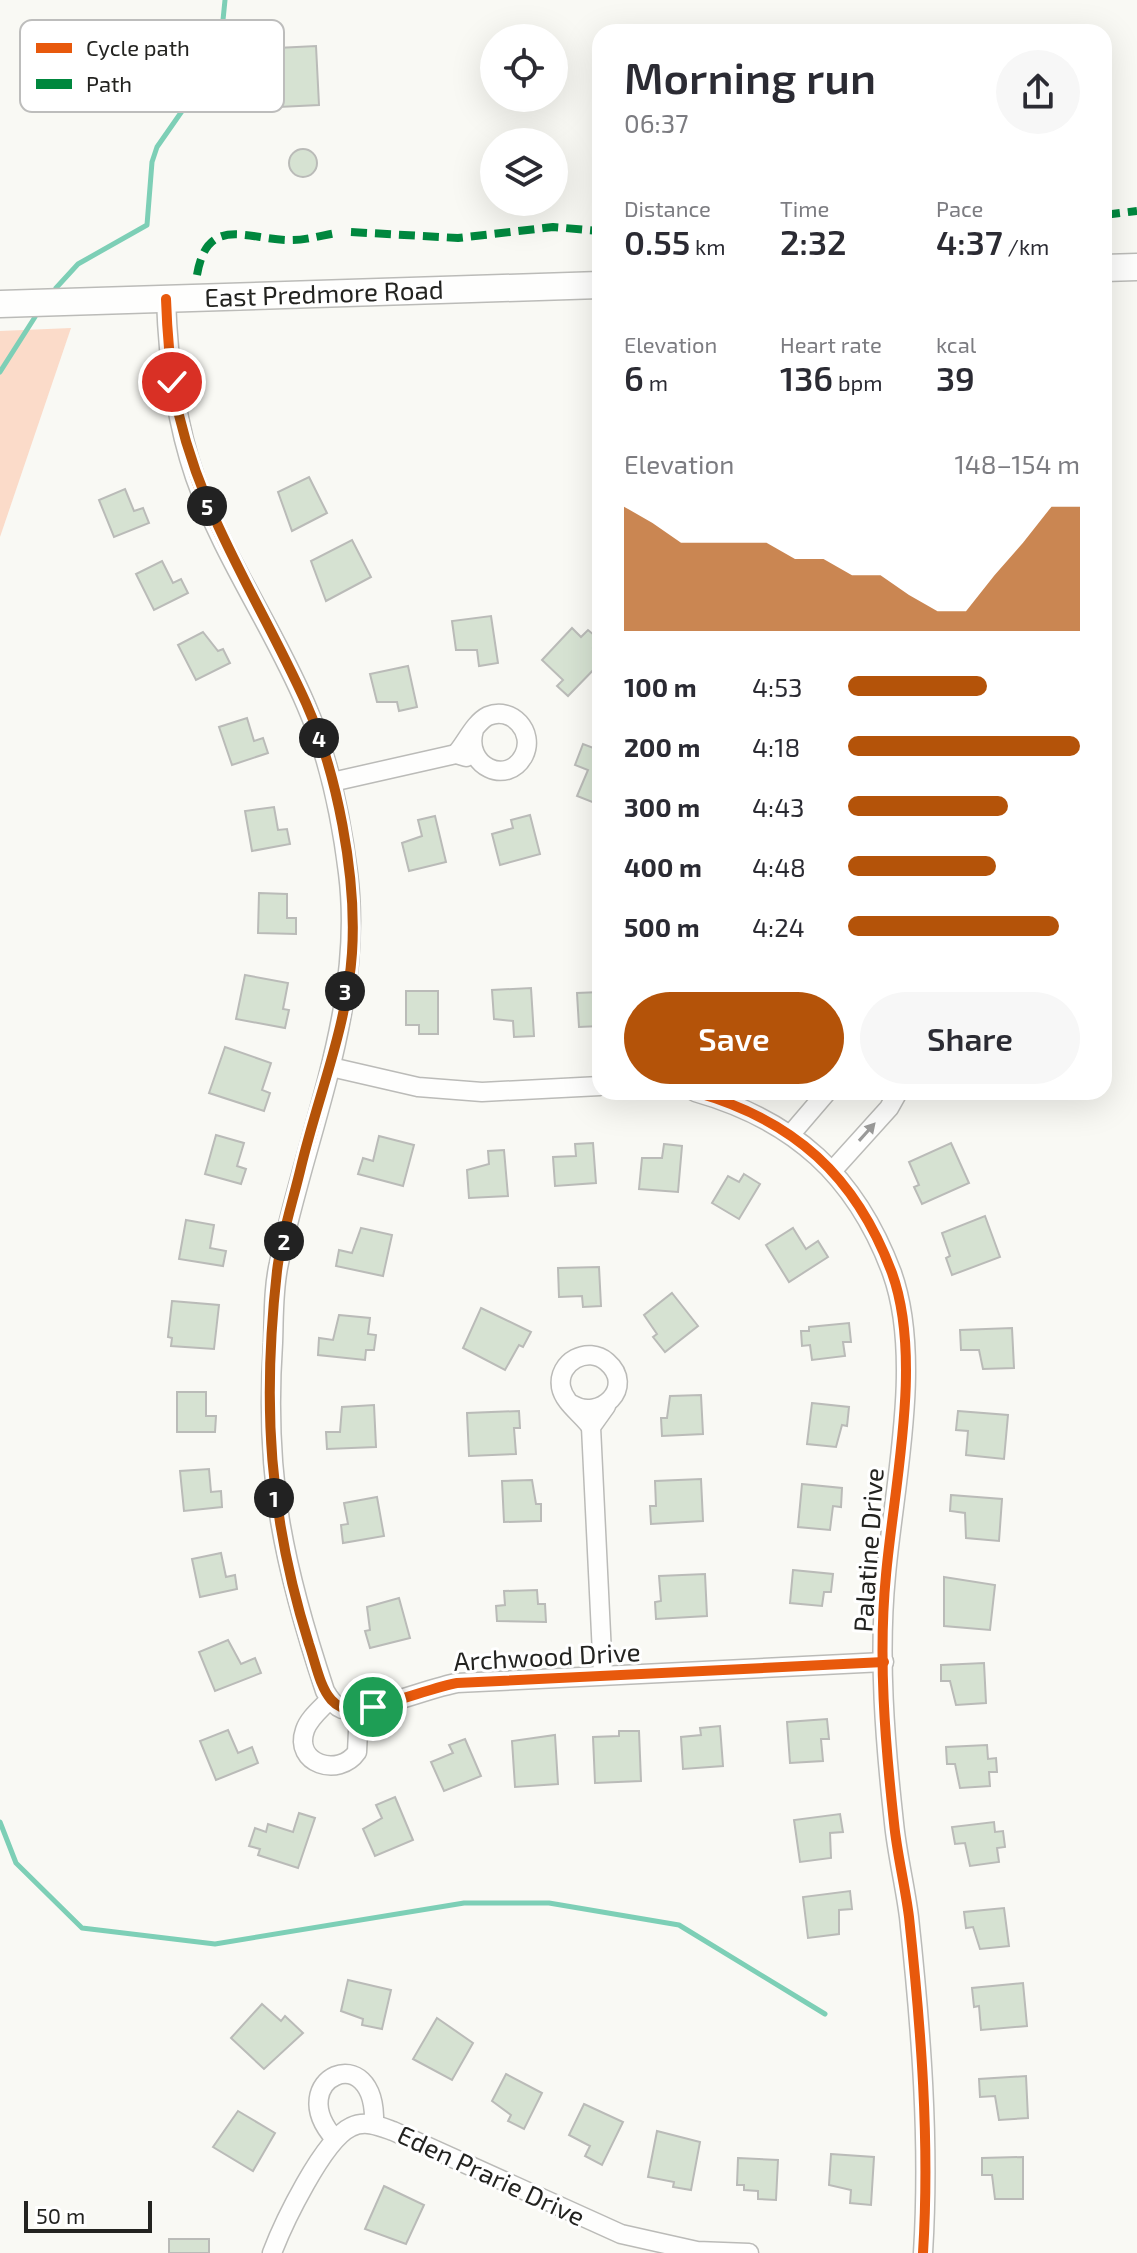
<!DOCTYPE html>
<meta charset="utf-8">
<style>
body{margin:0;font-family:"Exo 2",sans-serif;background:#f7f7f7;color:#2b2b33;height:100vh;display:flex;flex-direction:column;font-size:30px;white-space:nowrap}
*{box-sizing:border-box;margin:0}
p{font-size:26px;color:#7c7c81}
.icon{flex:none;width:44px;height:44px;fill:none;stroke:currentColor;stroke-width:2;stroke-linecap:round;stroke-linejoin:round}
.map{position:relative;flex:1;overflow:hidden}
.details{position:absolute;left:592px;top:24px;width:520px;height:1076px;display:flex;flex-direction:column;background:#fff;border-radius:24px;box-shadow:0 8px 32px #0002}
.details>*{flex:none}
.fabs{position:absolute;left:480px;top:24px;display:grid;gap:16px}
.fabs a{display:grid;place-items:center;width:88px;height:88px;border-radius:50%;background:#fff;box-shadow:0 8px 32px #0002;font-size:40px}
.scale{position:absolute;left:24px;bottom:20px;width:128px;box-sizing:border-box;padding-left:8px;border:4px solid #232320;border-top:0;font-size:22px;line-height:28px;white-space:nowrap;color:#232320;-webkit-text-stroke:6px #fff;paint-order:stroke}
.pin{position:absolute;display:grid;place-items:center;width:68px;height:68px;color:#fff;margin:-34px;border:4px solid #fff;border-radius:50%;box-shadow:0 2px 8px #0007}
.km{position:absolute;width:40px;height:40px;margin:-20px;border-radius:50%;background:#222;color:#fff;font-size:22px;line-height:40px;text-align:center}
.round{display:grid;place-items:center;flex:none;width:84px;height:84px;border-radius:42px;background:#f7f7f7}
.headline{display:flex;align-items:center;justify-content:space-between;height:136px;padding:0 32px}
h1{font-size:44px;font-weight:600;line-height:60px}
.figures{display:grid;grid-template-columns:repeat(3,1fr);gap:12px;height:136px;padding:8px 32px}
.figures div{display:grid;align-content:center}
.figures b{font-size:34px;font-weight:600}
.figures small{font-size:22px;font-weight:400}
.figures p{font-size:22px}
.chart{height:224px;padding:16px 32px}
.chart p{display:flex;justify-content:space-between}
.chart svg{width:100%;height:144px;margin-top:8px;fill:#b45309;opacity:.7}
.cta{display:flex;gap:16px;margin-top:auto;padding:16px 32px}
.cta a{flex:1;height:92px;border-radius:48px;background:#b45309;color:#fff;font-size:32px;font-weight:600;line-height:92px;text-align:center}
.cta a+a{background:#f7f7f7;color:#2b2b33}
ul{padding:0 32px;list-style:none;font-size:26px}
li{display:grid;grid-template-columns:128px 96px 1fr;align-items:center;height:60px}
li i{height:20px;border-radius:10px;background:#b45309}
.map>svg:first-child{display:block}
.green{fill:#fbdbc9}
.lines{fill:none;stroke-linecap:round;stroke-linejoin:round}
.stream{stroke:#7dcfb6;stroke-width:5}
.building{fill:#d6e2d2;stroke:#babbb8;stroke-width:2}
.street-casing{stroke:#bbbbb8;stroke-width:21}
.secondary-casing{stroke:#bbbbb8;stroke-width:29}
.street{stroke:#fefefd;stroke-width:18}
.secondary{stroke:#fefefd;stroke-width:26}
.quiet{stroke:#00873e;stroke-width:8;stroke-dasharray:16 8;stroke-linecap:butt}
.cycleway-casing{stroke:#fff;stroke-width:15}
.cycleway{stroke:#e8590c;stroke-width:10}
.oneway{fill:#9b9b9a}
.route-casing{stroke:#fff;stroke-width:16}
.route{stroke:#b45309;stroke-width:10}
.labels{text-anchor:middle;stroke-width:6;stroke-linejoin:round;paint-order:stroke}
.street-label{font-size:26px;fill:#232320;stroke:#fff}
.key{fill:#fff;stroke:#bdbdbc;stroke-width:2}
.key-label{font-size:22px;fill:#232320}
</style>
<div class="map">
<svg width="1137" height="2253" viewBox="0 0 1137 2253">
<rect width="100%" height="100%" fill="#f9f9f4"/>
<!-- green -->
<path class="green" d="M71 328 0 537V331Z"/>
<g class="lines">
<!-- stream -->
<g class="stream">
<path d="M56 288 78 264 147 225 152 162 157 147 212 68 221 40 225 0"/>
<path d="M0 372 35 317"/>
<path d="M0 1822 16 1863 82 1928 215 1944 464 1903H549L679 1925 825 2014"/>
</g>
</g>
<!-- building -->
<g class="building">
<path d="M316 46 319 105 279 107 277 48Z"/>
<circle cx="303" cy="163" r="14"/>
<path d="M309 477 327 513 292 531 278 492Z"/>
<path d="M125 489 134 511 143 508 149 523 114 537 99 500Z"/>
<path d="M352 540 371 577 326 601 311 561Z"/>
<path d="M162 561 173 583 181 579 188 593 154 610 136 574Z"/>
<path d="M491 616 498 663 479 666 477 650H456L452 621Z"/>
<path d="M572 628 581 637 588 630 600 640 593 648 600 655V663L568 696 557 686 563 680 542 660Z"/>
<path d="M203 632 218 651 223 649 230 663 196 680 178 645Z"/>
<path d="M408 666 417 707 399 711 397 702H377L370 674Z"/>
<path d="M247 718 254 741 263 738 268 753 232 765 219 727Z"/>
<path d="M599 741H600V805L577 796 588 770 575 765 583 744 596 749Z"/>
<path d="M274 807 278 830 287 829 290 844 252 851 245 811Z"/>
<path d="M530 815 540 854 500 865 492 834 513 828 511 820Z"/>
<path d="M435 816 446 862 409 871 402 843 422 836 418 820Z"/>
<path d="M259 893 287 894V918H296V934L258 933Z"/>
<path d="M245 975 288 983 283 1009 289 1010 285 1028 236 1019Z"/>
<path d="M531 988 534 1036 514 1037 513 1021 494 1019 492 990Z"/>
<path d="M406 991H438V1034H419V1025H406Z"/>
<path d="M600 992V1026L579 1027 577 993Z"/>
<path d="M225 1047 271 1063 262 1090 270 1093 264 1111 209 1093Z"/>
<path d="M216 1135 244 1143 237 1166 246 1169 241 1184 205 1174Z"/>
<path d="M379 1136 414 1145 403 1186 358 1174 363 1158 373 1161Z"/>
<path d="M593 1143 596 1183 555 1186 553 1157 576 1156 575 1144Z"/>
<path d="M951 1143 969 1183 922 1204 914 1187 919 1185 909 1162Z"/>
<path d="M664 1144 682 1146 678 1192 639 1189 642 1158H662Z"/>
<path d="M504 1150 508 1196 469 1198 467 1170 489 1164 488 1151Z"/>
<path d="M744 1174 760 1184 739 1219 712 1203 728 1176 739 1182Z"/>
<path d="M985 1216 1000 1257 952 1275 946 1258 950 1256 942 1233Z"/>
<path d="M186 1220 214 1225 210 1248 226 1251 223 1266 179 1259Z"/>
<path d="M361 1228 392 1235 383 1276 336 1266 339 1250 352 1253Z"/>
<path d="M793 1228 806 1249 818 1241 828 1257 789 1282 766 1245Z"/>
<path d="M599 1267 601 1306 583 1307 582 1296 559 1297 558 1268Z"/>
<path d="M672 1293 698 1326 665 1352 653 1337 657 1334 644 1315Z"/>
<path d="M172 1301 219 1305 214 1349 171 1346 172 1338 168 1337Z"/>
<path d="M481 1308 531 1332 523 1347 519 1345 505 1370 463 1348Z"/>
<path d="M339 1315 370 1318 368 1334 376 1335 374 1350H366L365 1360 318 1355 319 1338 333 1340Z"/>
<path d="M849 1323 851 1342H843L845 1356 812 1360 810 1345 802 1346 801 1331H809V1327Z"/>
<path d="M1012 1328 1014 1368 983 1369 979 1350H961L960 1330Z"/>
<path d="M177 1392H206V1416H216L215 1432H177Z"/>
<path d="M701 1395 703 1434 662 1436 661 1418H667L670 1396Z"/>
<path d="M812 1403 849 1407 847 1426 842 1425 836 1447 807 1444Z"/>
<path d="M374 1405 376 1447 327 1449 326 1432H340L342 1407Z"/>
<path d="M519 1411 520 1428H514L516 1454 469 1456 467 1413Z"/>
<path d="M958 1411 1008 1415 1004 1459 966 1455 968 1431 956 1430Z"/>
<path d="M209 1469 211 1492 221 1491 222 1507 184 1511 180 1471Z"/>
<path d="M701 1479 703 1521 651 1524 650 1506H656L655 1481Z"/>
<path d="M532 1480 536 1504H541V1521L504 1522 502 1481Z"/>
<path d="M802 1484 842 1488 841 1507 833 1506 830 1530 798 1527Z"/>
<path d="M951 1495 1002 1499 999 1541 966 1538 965 1513 950 1511Z"/>
<path d="M377 1497 384 1536 343 1543 341 1525 348 1524 344 1503Z"/>
<path d="M221 1553 226 1577 235 1575 237 1589 200 1597 192 1559Z"/>
<path d="M793 1570 833 1574 831 1592H824L822 1606 790 1603Z"/>
<path d="M705 1574 707 1616 656 1619 655 1602 661 1601 659 1576Z"/>
<path d="M944 1577 995 1585 990 1630 944 1626Z"/>
<path d="M537 1590 538 1604H545L546 1622 497 1621 496 1606 505 1605 504 1591Z"/>
<path d="M399 1598 410 1638 370 1648 365 1631 370 1630 367 1607Z"/>
<path d="M228 1640 241 1664 255 1658 261 1673 215 1691 199 1652Z"/>
<path d="M984 1663 986 1703 956 1705 950 1681H941V1665Z"/>
<path d="M827 1719 829 1739H821L823 1761 790 1763 787 1722Z"/>
<path d="M720 1726 723 1766 683 1769 681 1737 701 1735 700 1728Z"/>
<path d="M228 1730 238 1753 252 1747 258 1763 216 1780 200 1741Z"/>
<path d="M619 1731H639L641 1781 595 1783 593 1737 619 1736Z"/>
<path d="M555 1735 558 1784 515 1787 512 1741Z"/>
<path d="M465 1739 481 1776 444 1791 431 1762 453 1753 449 1745Z"/>
<path d="M987 1745 988 1759 996 1758 997 1772H989L990 1786 960 1788 955 1764H947L946 1747Z"/>
<path d="M395 1797 413 1840 375 1856 363 1829 382 1818 376 1805Z"/>
<path d="M299 1813 315 1818 298 1868 258 1855 260 1849 249 1846 255 1828 266 1832 268 1824 293 1832Z"/>
<path d="M840 1814 843 1832 830 1833 831 1858 800 1862 794 1820Z"/>
<path d="M994 1822 995 1832 1003 1831 1005 1847 997 1848 999 1862 970 1866 965 1843 955 1844 952 1827Z"/>
<path d="M850 1891 852 1909 839 1910V1934L808 1938 803 1897Z"/>
<path d="M1004 1908 1009 1946 980 1949 973 1927 966 1928 964 1912Z"/>
<path d="M348 1980 391 1990 382 2029 362 2025 363 2019 341 2011Z"/>
<path d="M1023 1983 1027 2026 981 2030 979 2006 974 2007 972 1988Z"/>
<path d="M262 2004 281 2021 285 2016 303 2033 264 2069 231 2038Z"/>
<path d="M437 2018 473 2043 452 2080 413 2059Z"/>
<path d="M506 2074 542 2093 524 2129 508 2121 511 2115 492 2101Z"/>
<path d="M1026 2076 1028 2118 999 2120 995 2096 980 2097 979 2079Z"/>
<path d="M584 2104 623 2122 602 2165 585 2156 590 2146 569 2135Z"/>
<path d="M238 2111 275 2133 253 2171 213 2147Z"/>
<path d="M657 2131 700 2142 691 2190 673 2187 674 2182 648 2177Z"/>
<path d="M831 2154 874 2157 871 2205 850 2203 851 2190 829 2185Z"/>
<path d="M1023 2157V2199H995L992 2175H982V2158Z"/>
<path d="M738 2158 778 2160 776 2200 758 2199V2191L744 2190V2185H737Z"/>
<path d="M384 2186 424 2205 406 2244 365 2229Z"/>
<rect x="169" y="2239" width="40" height="14"/>
</g>
<g class="lines">
<defs>
<g id="street">
<path d="M166 299C168 359 175 419 195 477 223 557 273 627 306 705 329 758 341 816 348 873 365 1007 305 1135 279 1263 273 1289 274 1317 273 1343 264 1476 283 1565 325 1691 329 1698 334 1706 342 1709 362 1716 431 1687 457 1683L884 1662"/>
<path d="M456 754C466 743 474 723 488 716 512 706 535 732 524 755 508 787 463 766 474 730"/>
<path d="M332 782 456 754 466 757"/>
<path d="M331 1067 418 1087 482 1092 600 1086"/>
<path d="M695 1092C794 1120 856 1176 892 1273 923 1359 894 1485 886 1575 878 1656 885 1742 894 1823 897 1854 905 1885 909 1917 921 2029 930 2141 923 2253"/>
<path d="M791 1134 827 1092"/>
<path d="M833 1170 889 1108 898 1092"/>
<path d="M571 1404C600 1422 636 1387 607 1362 588 1345 557 1362 561 1387 564 1403 582 1414 591 1427"/>
<path d="M603 1675 591 1427 606 1406"/>
<path d="M330 1699C322 1708 309 1718 305 1730 293 1764 339 1778 357 1752L359 1711"/>
<path d="M335 2139C281 2079 377 2036 374 2124"/>
<path d="M272 2253C283 2224 323 2140 351 2127 365 2120 379 2126 393 2131L621 2234 697 2251 749 2253"/>
</g>
<g id="secondary">
<path d="M1104 268 1137 267"/>
<path d="M0 304 600 285"/>
</g>
</defs>
<!-- street casing -->
<use href="#street" class="street-casing"/>
<!-- secondary casing -->
<use href="#secondary" class="secondary-casing"/>
<!-- street -->
<use href="#street" class="street"/>
<!-- secondary -->
<use href="#secondary" class="secondary"/>
<!-- quiet -->
<g class="quiet">
<path d="M1104 215 1137 211"/>
<path d="M351 232 458 238 553 227 600 231"/>
<path d="M197 275C207 216 244 238 286 240 303 241 319 236 336 233"/>
</g>
<defs>
<g id="cycleway">
<path d="M166 299C168 359 175 419 195 477 223 557 273 627 306 705 329 758 341 816 348 873 365 1007 305 1135 279 1263 273 1289 274 1317 273 1343 264 1476 283 1565 325 1691 329 1698 334 1706 342 1709 362 1716 431 1687 457 1683L884 1662"/>
<path d="M695 1092C794 1120 856 1176 892 1273 923 1359 894 1485 886 1575 878 1656 885 1742 894 1823 897 1854 905 1885 909 1917 921 2029 930 2141 923 2253"/>
</g>
</defs>
<!-- cycleway casing -->
<use href="#cycleway" class="cycleway-casing"/>
<!-- cycleway -->
<use href="#cycleway" class="cycleway"/>
</g>
<!-- one-way arrows -->
<defs><path id="oneway-solid" d="M-6-.8H1V-3.2L6.5 0L1 3.2V.8H-6Z" transform="scale(2)"/></defs>
<use class="oneway" href="#oneway-solid" transform="translate(867 1132) rotate(-48)"/>
<g class="lines">
<defs>
<path id="route" d="M172 382C194 508 255 590 306 703 337 773 357 876 352 953 347 1027 318 1096 301 1167 293 1201 281 1237 277 1271 262 1404 269 1517 309 1644 321 1679 324 1722 373 1707"/>
</defs>
<!-- route casing -->
<use href="#route" class="route-casing"/>
<!-- route -->
<use href="#route" class="route"/>
</g>
<g class="labels">
<!-- street labels -->
<g class="street-label">
<text transform="translate(324 294) rotate(-2)" y="9">East Predmore Road</text>
<text transform="translate(869 1550) rotate(-86)" y="9">Palatine Drive</text>
<text transform="translate(547 1657) rotate(-3)" y="9">Archwood Drive</text>
<text transform="translate(491 2176) rotate(25)" y="9">Eden Prarie Drive</text>
</g>
</g>
<!-- legend -->
<rect x="20" y="20" width="264" height="92" rx="12" class="key"/>
<rect x="36" y="43" width="36" height="10" fill="#e8590c"/>
<rect x="36" y="79" width="36" height="10" fill="#00873e"/>
<g class="key-label">
<text x="86" y="56">Cycle path</text>
<text x="86" y="92">Path</text>
</g>
</svg>
<div class="fabs">
<a><svg class="icon" aria-label="locate" viewBox="0 0 24 24"><circle cx="12" cy="12" r="6"/><path d="M12 2v4M12 18v4M2 12h4M18 12h4"/></svg></a>
<a><svg class="icon" aria-label="layers" viewBox="0 0 24 24"><path d="M12 4l9 5-9 5-9-5zM3 14l9 5 9-5"/></svg></a>
</div>
<div class="scale">50 m</div>
<div class="pin" style="left:373px;top:1707px;background:#1e9e55"><svg class="icon" aria-label="arrive" viewBox="0 0 24 24"><path d="M6 21V4h12l-3 4 3 4H6"/></svg></div>
<div class="pin" style="left:172px;top:382px;background:#d93025"><svg class="icon" aria-label="check" viewBox="0 0 24 24"><path d="M5 12l5 5 9-10"/></svg></div>
<b class="km" style="left:274px;top:1498px">1</b>
<b class="km" style="left:284px;top:1241px">2</b>
<b class="km" style="left:345px;top:991px">3</b>
<b class="km" style="left:319px;top:738px">4</b>
<b class="km" style="left:207px;top:506px">5</b>
<section class="details">
<div class="headline"><div><h1>Morning run</h1><p>06:37</p></div><a class="round"><svg class="icon" aria-label="share" viewBox="0 0 24 24"><path d="M12 15V3M7 8l5-5 5 5M5 13v7h14v-7"/></svg></a></div>
<div class="figures">
<div><p>Distance</p><b>0.55<small> km</small></b></div>
<div><p>Time</p><b>2:32</b></div>
<div><p>Pace</p><b>4:37<small> /km</small></b></div>
</div>
<div class="figures">
<div><p>Elevation</p><b>6<small> m</small></b></div>
<div><p>Heart rate</p><b>136<small> bpm</small></b></div>
<div><p>kcal</p><b>39</b></div>
</div>
<div class="chart"><p><span>Elevation</span>148–154 m</p>
<svg viewBox="0 0 160 44" preserveAspectRatio="none"><path d="M0 44V6L10 11L20 17L30 17L40 17L50 17L60 22L70 22L80 27L90 27L100 33L110 38L120 38L130 27L140 17L150 6L160 6V44z"/></svg>
</div>
<ul>
<li><b>100 m</b>4:53<i style="width:60%"></i></li>
<li><b>200 m</b>4:18<i style="width:100%"></i></li>
<li><b>300 m</b>4:43<i style="width:69%"></i></li>
<li><b>400 m</b>4:48<i style="width:64%"></i></li>
<li><b>500 m</b>4:24<i style="width:91%"></i></li>
</ul>
<div class="cta"><a>Save</a><a>Share</a></div>
</section>
</div>
